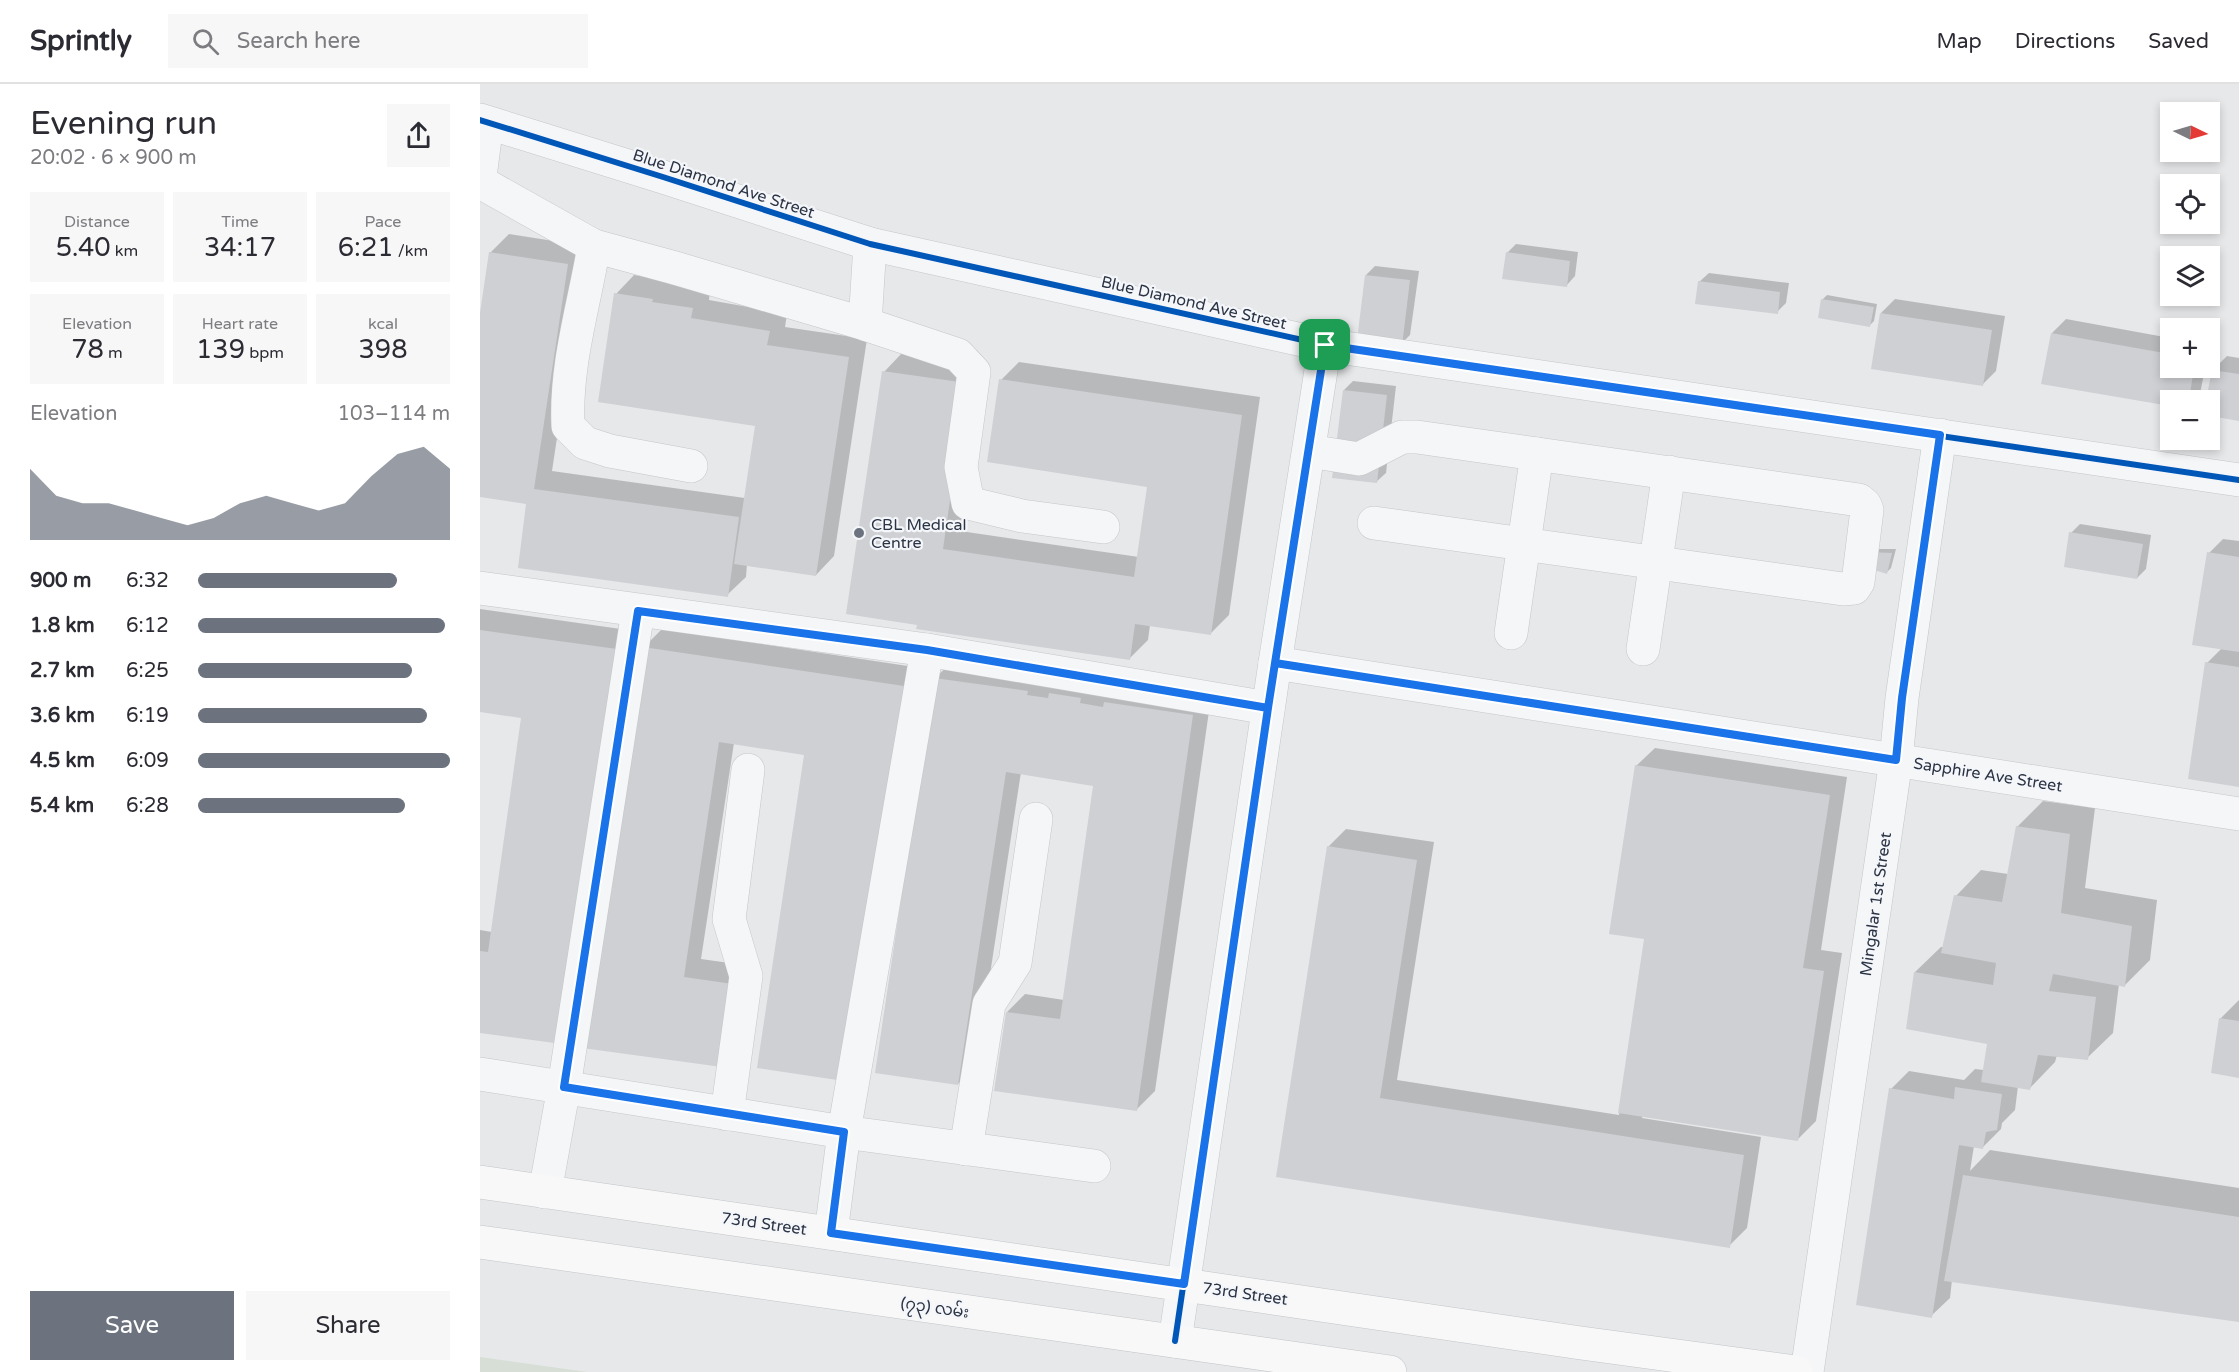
<!DOCTYPE html>
<meta charset="utf-8">
<style>
body{margin:0;font-family:"Varela Round","Noto Sans Myanmar",sans-serif;background:#f7f7f7;color:#2b2b33;height:100vh;display:flex;flex-direction:column;font-size:22px;white-space:nowrap}
*{box-sizing:border-box;margin:0}
p{font-size:20px;color:#7c7c81}
.icon{flex:none;width:33px;height:33px;fill:none;stroke:currentColor;stroke-width:2;stroke-linecap:round;stroke-linejoin:round}
.map{position:relative;flex:1;overflow:hidden}
.drawer{display:flex;flex-direction:column;background:#fff;width:480px}
.drawer>*{flex:none}
.needle{width:39px;rotate:95deg}
.fabs{position:absolute;left:1680px;top:18px;display:grid;gap:12px}
.fabs a{display:grid;place-items:center;width:60px;height:60px;border-radius:0px;background:#fff;box-shadow:0 3px 9px #0003;font-size:30px}
.pin{position:absolute;display:grid;place-items:center;width:51px;height:51px;color:#fff;margin:-26px;border-radius:12px;box-shadow:0 3px 9px #0006}
.round{display:grid;place-items:center;flex:none;width:63px;height:63px;border-radius:0px;background:#f7f7f7}
.head{display:flex;align-items:center;justify-content:space-between;height:102px;padding:0 30px}
h1{font-size:33px;font-weight:600;line-height:45px}
.stats{display:grid;grid-template-columns:repeat(3,1fr);gap:9px;height:102px;padding:6px 30px}
.stats div{display:grid;align-content:center;border-radius:0px;background:#f7f7f7;text-align:center}
.stats b{font-size:26px;font-weight:600}
.stats small{font-size:16px;font-weight:400}
.stats p{font-size:16px}
.chart{height:168px;padding:12px 30px}
.chart p{display:flex;justify-content:space-between}
.chart svg{width:100%;height:108px;margin-top:6px;fill:#6c737f;opacity:.7}
.primary-button{display:flex;gap:12px;margin-top:auto;padding:12px 30px}
.primary-button a{flex:1;height:69px;border-radius:0px;background:#6c737f;color:#fff;font-size:24px;font-weight:600;line-height:69px;text-align:center}
.primary-button a+a{background:#f7f7f7;color:#2b2b33}
ul{padding:0 30px;list-style:none;font-size:20px}
li{display:grid;grid-template-columns:96px 72px 1fr;align-items:center;height:45px}
li i{height:15px;border-radius:8px;background:#6c737f}
header{display:flex;align-items:center;gap:36px;box-sizing:border-box;height:84px;padding:0 30px;background:#fff;border-bottom:2px solid #e1e1e2}
header strong{font-size:28px}
nav{display:flex;gap:33px;margin-inline-start:auto;font-size:21px}
.search{width:420px;height:54px;background:#f7f7f7;display:flex;align-items:center;gap:15px;box-sizing:border-box;padding:0 21px;border-radius:0px;color:#7c7c81;font-size:22px}
main{display:flex;flex:1;min-height:0}
.map>svg:first-child{display:block}
.green{fill:#d6ded6}
.shadow{fill:#0003}
.building{fill:#ced0d3}
.lines{fill:none;stroke-linecap:round;stroke-linejoin:round}
.minor-casing{stroke:#c4c6c8;stroke-width:34}
.major-casing{stroke:#c2c5c8;stroke-width:34}
.minor{stroke:#f5f6f7;stroke-width:33}
.major{stroke:#f8f8f8;stroke-width:33}
.cycleway-casing{stroke:#f4f6f9;stroke-width:10}
.cycleway{stroke:#0057b8;stroke-width:6}
.route-casing{stroke:#fff;stroke-width:12}
.route{stroke:#1a73e8;stroke-width:8}
.poi-dot{fill:#6c737f;stroke:#f4f6f9;stroke-width:2}
.labels{text-anchor:middle;stroke-width:4.5;stroke-linejoin:round;paint-order:stroke}
.street-label{font-size:16px;fill:#2b3445;stroke:#f4f6f9}
.poi-label{font-size:16px;fill:#2b3445;stroke:#f4f6f9;text-anchor:start}
</style>
<header>
<strong>Sprintly</strong>
<div class="search"><svg class="icon" aria-label="search" viewBox="0 0 24 24"><circle cx="10" cy="10" r="6"/><path d="M15 15l6 6"/></svg>Search here</div>
<nav><a>Map</a><a>Directions</a><a>Saved</a></nav>
</header>
<main>
<section class="drawer">
<div class="head"><div><h1>Evening run</h1><p>20:02 · 6 × 900 m</p></div><a class="round"><svg class="icon" aria-label="share" viewBox="0 0 24 24"><path d="M12 15V3M7 8l5-5 5 5M5 13v7h14v-7"/></svg></a></div>
<div class="stats">
<div><p>Distance</p><b>5.40<small> km</small></b></div>
<div><p>Time</p><b>34:17</b></div>
<div><p>Pace</p><b>6:21<small> /km</small></b></div>
</div>
<div class="stats">
<div><p>Elevation</p><b>78<small> m</small></b></div>
<div><p>Heart rate</p><b>139<small> bpm</small></b></div>
<div><p>kcal</p><b>398</b></div>
</div>
<div class="chart"><p><span>Elevation</span>103–114 m</p>
<svg viewBox="0 0 160 44" preserveAspectRatio="none"><path d="M0 44V15L10 26L20 29L30 29L40 32L50 35L60 38L70 35L80 29L90 26L100 29L110 32L120 29L130 18L140 9L150 6L160 15V44z"/></svg>
</div>
<ul>
<li><b>900 m</b>6:32<i style="width:79%"></i></li>
<li><b>1.8 km</b>6:12<i style="width:98%"></i></li>
<li><b>2.7 km</b>6:25<i style="width:85%"></i></li>
<li><b>3.6 km</b>6:19<i style="width:91%"></i></li>
<li><b>4.5 km</b>6:09<i style="width:100%"></i></li>
<li><b>5.4 km</b>6:28<i style="width:82%"></i></li>
</ul>
<div class="primary-button"><a>Save</a><a>Share</a></div>
</section>
<div class="map">
<svg width="1759" height="1288" viewBox="0 0 1759 1288">
<rect width="100%" height="100%" fill="#e6e8ea"/>
<!-- green -->
<path class="green" d="M0 1273 107 1288H0Z"/>
<!-- shadow -->
<g class="shadow">
<path d="M29 150 106 162 72 387 265 414 276 341 136 210 154 191 190 197 189 200 230 206 229 216 307 230 305 243 387 255 354 472 336 491 267 480 266 493 247 511 48 419 0 411V239L10 169Z"/>
<path d="M1036 160 1098 168 1095 192 1086 202 1027 169Z"/>
<path d="M895 182 939 187 930 251 921 260 886 191Z"/>
<path d="M1229 189 1309 199 1306 219 1297 228 1219 198Z"/>
<path d="M1347 211 1397 220 1394 237 1390 241 1342 216Z"/>
<path d="M1415 215 1525 232 1516 287 1502 301 1401 229Z"/>
<path d="M1586 235 1690 254V284H1725L1720 310 1714 316H1690V321L1563 299 1572 249Z"/>
<path d="M422 269 505 281 480 447 659 473 669 401 521 296 539 278 780 313 749 531 731 549 670 541 668 556 650 574 438 544 404 288Z"/>
<path d="M1747 272 1759 274V335L1730 330 1728 316 1733 286Z"/>
<path d="M873 297 916 302 906 389 896 398 864 306Z"/>
<path d="M1600 440 1671 451 1666 485 1657 494 1591 449Z"/>
<path d="M1743 455 1759 457V701L1727 579 1742 564 1729 469Z"/>
<path d="M1393 465H1416L1411 484 1406 489Z"/>
<path d="M0 525 155 547 0 947V846L12 848 43 633 0 626Z"/>
<path d="M182 545 441 584 382 977 326 670 254 659 221 875 271 882 259 963H104L164 563Z"/>
<path d="M474 576 731 613 675 1007 657 1025 527 928 545 910 584 916 614 700 541 688 496 982 478 1000 455 594Z"/>
<path d="M1175 664 1367 693 1341 866 1362 869 1336 1037 1318 1055 1163 1031 1162 1034 1281 1053 1267 1144 1249 1162 798 1092 848 763 866 745 954 758 917 996 1139 1031 1166 854 1156 682Z"/>
<path d="M1563 717 1615 724 1605 804 1677 816 1670 876 1645 901 1639 900 1633 949 1607 974 1577 971 1575 978 1550 1004 1538 1002 1535 1026 1522 1039 1521 1045 1503 1063 1494 1062 1490 1087 1510 1066 1759 1104V1236L1472 1196 1470 1214 1451 1232 1411 1005 1429 987 1484 996 1495 985 1504 986 1509 959 1435 888 1461 863H1464L1476 812 1501 786 1528 790 1537 743Z"/>
<path d="M1759 916V993L1740 935Z"/>
</g>
<!-- building -->
<g class="building">
<path d="M9 168 88 180 54 405 259 433 248 513 38 484 46 420 0 413V229Z"/>
<path d="M1026 168 1090 177 1087 203 1022 195Z"/>
<path d="M885 191 930 196 922 262 877 256Z"/>
<path d="M1218 197 1300 208 1298 230 1215 220Z"/>
<path d="M134 209 173 215 172 218 213 224 211 234 290 247 287 261 369 273 336 492 254 480 275 342 118 318Z"/>
<path d="M1341 215 1394 223 1390 243 1338 234Z"/>
<path d="M1400 229 1512 246 1503 302 1391 285Z"/>
<path d="M1571 249 1690 270V284H1714L1709 316H1690V322L1561 300Z"/>
<path d="M1732 286 1759 290V337L1730 332V316H1726Z"/>
<path d="M402 287 487 299 463 465 654 493 667 403 507 378 519 295 762 331 731 551 655 540 650 576 436 545 437 541 366 530Z"/>
<path d="M863 306 907 311 897 399 852 394Z"/>
<path d="M1589 448 1663 460 1657 495 1584 483Z"/>
<path d="M1387 468 1412 469 1407 490 1385 483Z"/>
<path d="M1727 468 1759 473V568L1712 561Z"/>
<path d="M0 546 137 565 82 960 0 949V867L8 868 41 634 0 628Z"/>
<path d="M163 563 424 602 364 997 277 984 324 671 239 658 204 893 253 900 242 983 102 964Z"/>
<path d="M1725 578 1759 583V703L1708 695Z"/>
<path d="M454 594 548 607 547 611 568 614 569 609 601 614 600 619 623 623 624 618 713 631 657 1027 514 1007 526 928 580 935 613 702 526 688 478 1001 395 989Z"/>
<path d="M1155 681 1350 711 1323 884 1344 887 1318 1057 1138 1029 1164 855 1129 850Z"/>
<path d="M1536 742 1590 750 1581 829 1652 842 1645 903 1573 890 1569 907 1616 913 1608 976 1558 971 1550 1006 1501 998 1507 960 1426 945 1434 888 1513 901 1516 879 1461 869 1474 811 1522 818Z"/>
<path d="M847 762 937 776 900 1014 1264 1071 1250 1164 796 1093Z"/>
<path d="M1739 934 1759 937V994L1731 989Z"/>
<path d="M1475 1003 1522 1010 1517 1046 1506 1048 1503 1065 1479 1061 1452 1234 1376 1221 1409 1004 1474 1015Z"/>
<path d="M1483 1091 1759 1133V1238L1464 1197Z"/>
</g>
<g class="lines">
<defs>
<g id="minor">
<path d="M0 36 183 93 390 160 845 261 1759 396"/>
<path d="M0 93 7 39"/>
<path d="M0 98 114 162"/>
<path d="M385 240 390 160"/>
<path d="M829 367 879 375 922 353H937L1379 416 1385 421 1387 426 1378 498 1374 504 1363 505 894 439"/>
<path d="M211 382 130 367 105 359 88 342C85 281 104 222 114 162L195 184 385 240 478 271 494 288 481 383 488 419 542 432 623 443"/>
<path d="M0 504 447 566 788 624"/>
<path d="M1031 549 1057 370"/>
<path d="M1163 565 1189 388"/>
<path d="M795 579 1759 730"/>
<path d="M0 990 364 1048 614 1082"/>
<path d="M247 1030 266 892 249 835 268 686"/>
<path d="M486 1065 509 920 535 879 556 735"/>
<path d="M65 1108 84 1003 158 527"/>
<path d="M351 1149 364 1048 447 566"/>
<path d="M695 1257 795 579 845 261"/>
<path d="M1327 1288 1416 676 1422 614 1460 351"/>
</g>
<g id="major">
<path d="M0 1098 1101 1259 1316 1288"/>
<path d="M0 1158 910 1288"/>
</g>
</defs>
<!-- minor casing -->
<use href="#minor" class="minor-casing"/>
<!-- major casing -->
<use href="#major" class="major-casing"/>
<!-- minor -->
<use href="#minor" class="minor"/>
<!-- major -->
<use href="#major" class="major"/>
<defs>
<g id="cycleway">
<path d="M0 36 183 93 390 160 845 261 1759 396"/>
<path d="M695 1257 795 579 845 261"/>
</g>
</defs>
<!-- cycleway casing -->
<use href="#cycleway" class="cycleway-casing"/>
<!-- cycleway -->
<use href="#cycleway" class="cycleway"/>
</g>
<g class="lines">
<defs>
<path id="route" d="M845 261 795 579 788 624 447 566 158 527 84 1003 364 1048 351 1149 704 1200 788 624 795 579 1416 676 1422 614 1460 351 845 261"/>
</defs>
<!-- route casing -->
<use href="#route" class="route-casing"/>
<!-- route -->
<use href="#route" class="route"/>
</g>
<!-- markers -->
<circle class="poi-dot" cx="379" cy="449" r="6"/>
<g class="labels">
<!-- street labels -->
<g class="street-label">
<text transform="translate(244 99) rotate(18)" y="6">Blue Diamond Ave Street</text>
<text transform="translate(714 218) rotate(13)" y="6">Blue Diamond Ave Street</text>
<text transform="translate(1508 690) rotate(9)" y="6">Sapphire Ave Street</text>
<text transform="translate(1395 820) rotate(-82)" y="6">Mingalar 1st Street</text>
<text transform="translate(284 1139) rotate(8)" y="6">73rd Street</text>
<text transform="translate(765 1209) rotate(8)" y="6">73rd Street</text>
<text transform="translate(455 1223) rotate(8)" y="6">(၇၃) လမ်း</text>
</g>
<!-- poi labels -->
<g class="poi-label">
<text x="391" y="446">CBL Medical<tspan x="391" dy="18">Centre</tspan></text>
</g>
</g>
</svg>
<div class="fabs">
<a><svg class="needle" viewBox="-14 -14 28 28"><path d="M0-13l5 13h-10z" fill="#e53935"/><path d="M0 13l5-13h-10z" fill="#7c7c81"/></svg></a>
<a><svg class="icon" aria-label="locate" viewBox="0 0 24 24"><circle cx="12" cy="12" r="6"/><path d="M12 2v4M12 18v4M2 12h4M18 12h4"/></svg></a>
<a><svg class="icon" aria-label="layers" viewBox="0 0 24 24"><path d="M12 4l9 5-9 5-9-5zM3 14l9 5 9-5"/></svg></a>
<a>+</a>
<a>−</a>
</div>
<div class="pin" style="left:845px;top:261px;background:#1e9e55"><svg class="icon" aria-label="arrive" viewBox="0 0 24 24"><path d="M6 21V4h12l-3 4 3 4H6"/></svg></div>
</div>
</main>
